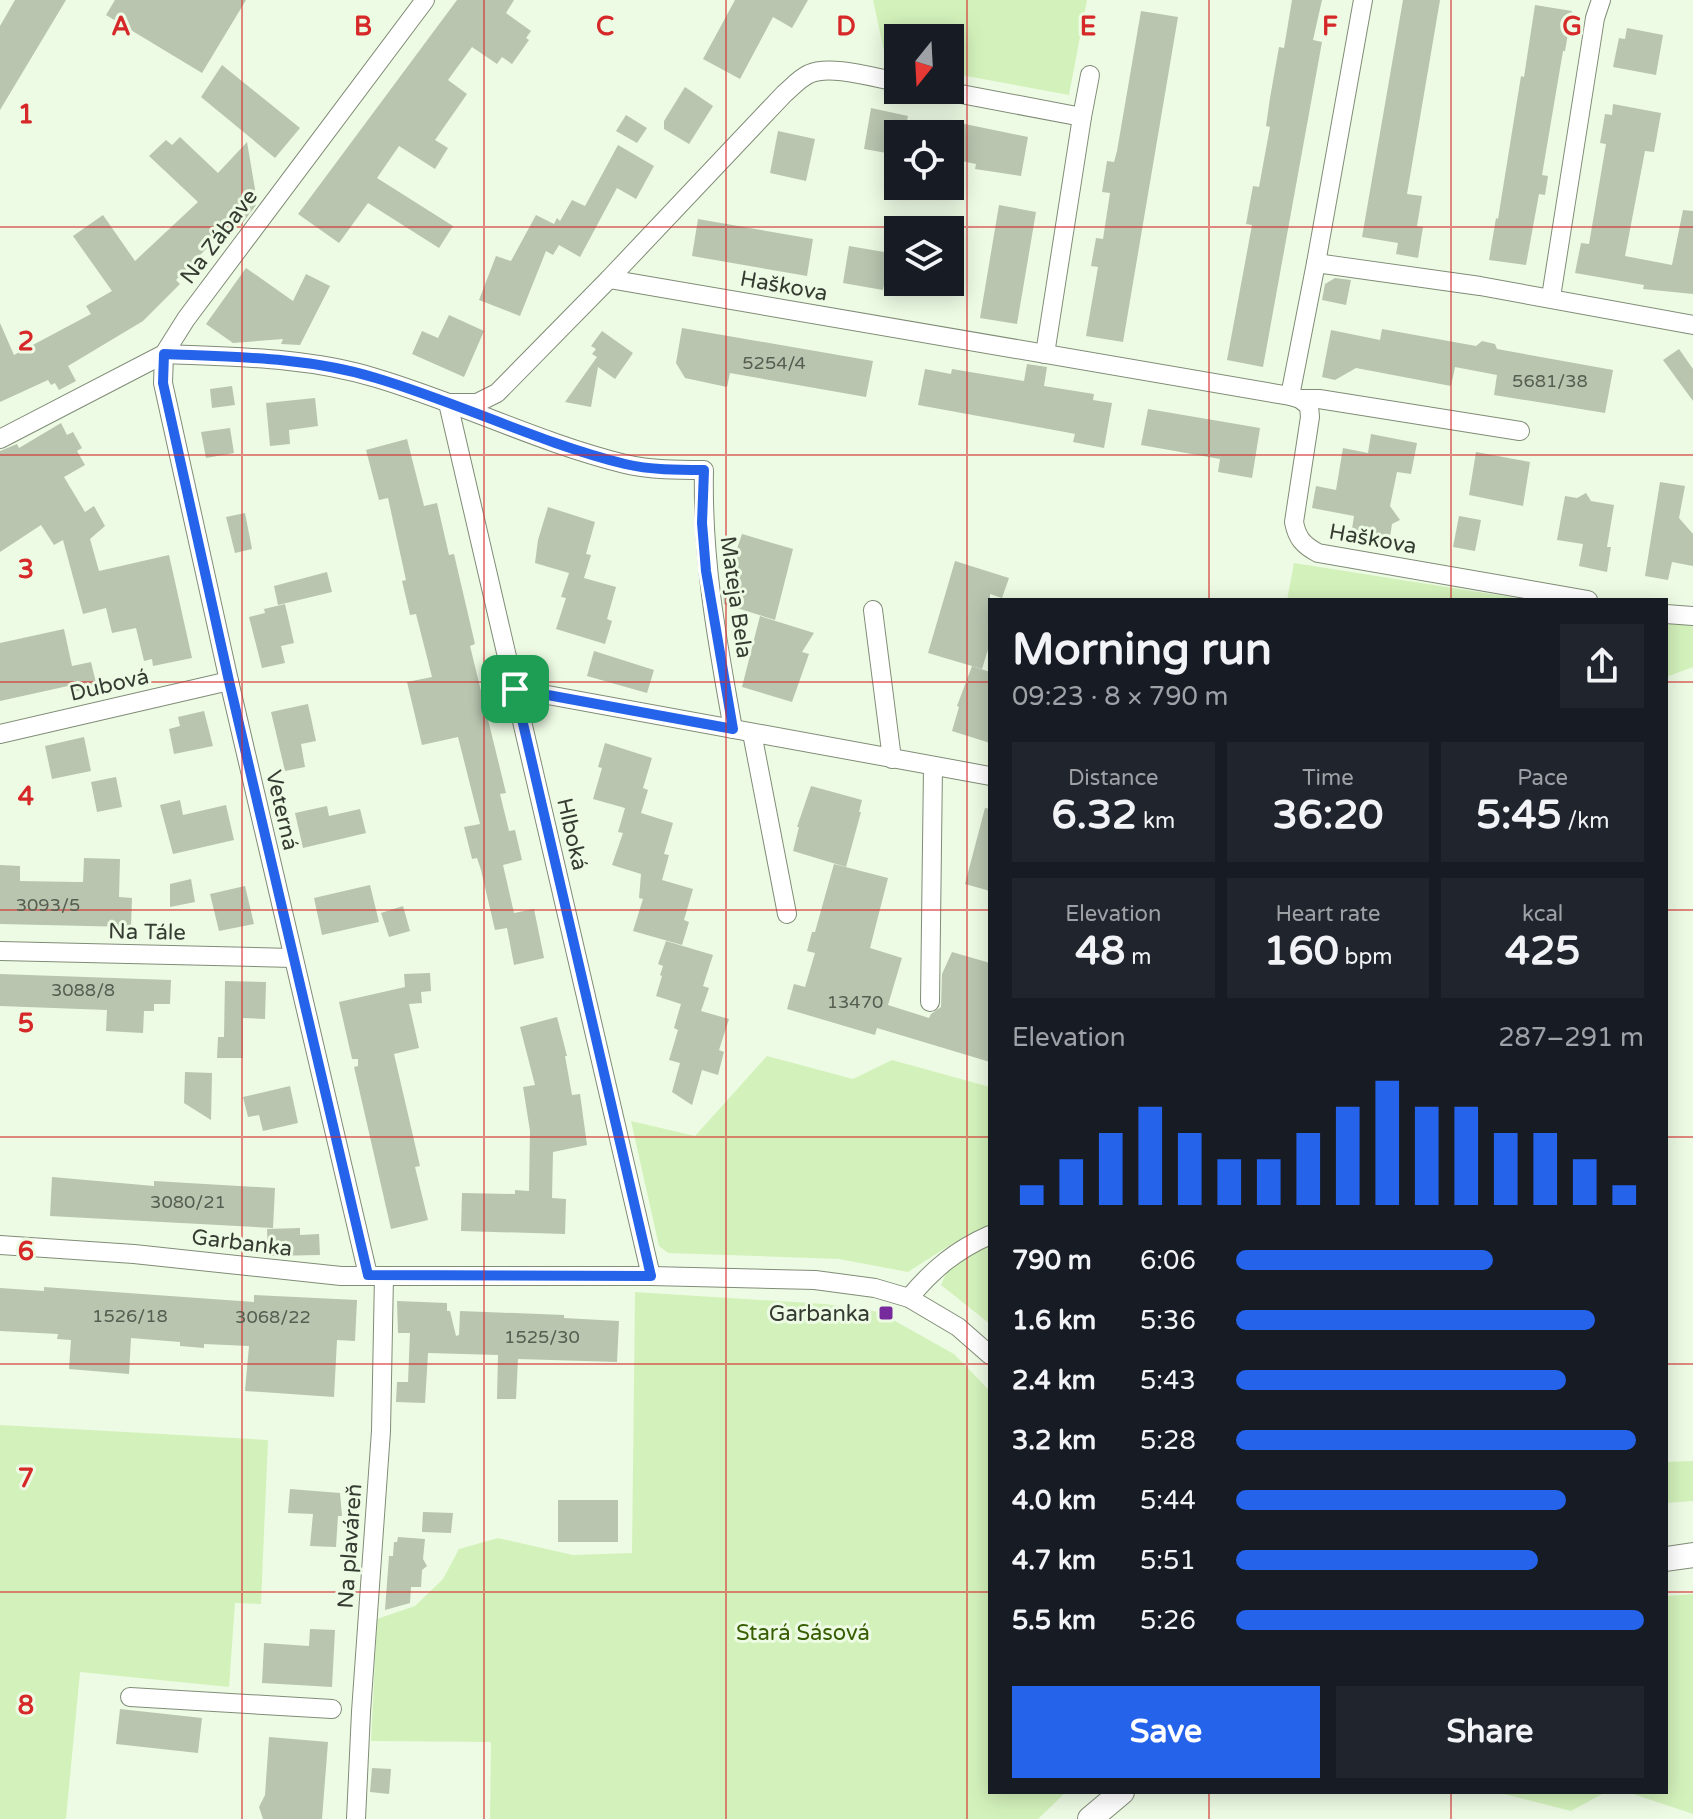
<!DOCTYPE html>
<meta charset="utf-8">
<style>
body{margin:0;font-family:"Varela Round",sans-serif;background:#20242c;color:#f1f3f6;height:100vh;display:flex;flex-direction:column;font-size:30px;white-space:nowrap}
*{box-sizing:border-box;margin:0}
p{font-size:26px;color:#9ea1a6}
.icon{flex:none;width:44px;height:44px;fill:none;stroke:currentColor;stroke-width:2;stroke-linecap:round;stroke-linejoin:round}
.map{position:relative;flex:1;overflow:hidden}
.sheet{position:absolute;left:988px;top:598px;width:680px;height:1196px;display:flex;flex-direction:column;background:#171b24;border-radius:0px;box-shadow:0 4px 20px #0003}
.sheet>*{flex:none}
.needle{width:52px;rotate:198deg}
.fabs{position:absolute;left:884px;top:24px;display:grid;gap:16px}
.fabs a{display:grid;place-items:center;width:80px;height:80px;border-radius:0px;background:#171b24;box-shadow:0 4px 20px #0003;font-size:40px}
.pin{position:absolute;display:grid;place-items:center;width:68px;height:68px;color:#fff;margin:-34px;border-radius:16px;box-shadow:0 4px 12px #0006}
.round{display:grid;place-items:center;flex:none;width:84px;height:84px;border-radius:0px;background:#20242c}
.headline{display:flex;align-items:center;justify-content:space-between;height:136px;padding:0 24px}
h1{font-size:44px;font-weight:800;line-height:60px}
.figures{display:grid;grid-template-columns:repeat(3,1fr);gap:12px;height:136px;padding:8px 24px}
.figures div{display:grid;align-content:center;border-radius:0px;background:#20242c;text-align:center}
.figures b{font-size:40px;font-weight:800}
.figures small{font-size:22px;font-weight:400}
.figures p{font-size:22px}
.chart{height:224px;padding:16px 24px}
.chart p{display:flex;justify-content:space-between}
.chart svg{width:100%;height:144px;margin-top:8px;stroke:#2563eb;stroke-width:6}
.action{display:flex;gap:16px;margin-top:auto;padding:16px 24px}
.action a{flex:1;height:92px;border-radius:0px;background:#2563eb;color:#fff;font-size:32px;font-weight:800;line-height:92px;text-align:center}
.action a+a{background:#20242c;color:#f1f3f6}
ul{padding:0 24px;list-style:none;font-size:26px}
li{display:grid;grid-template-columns:128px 96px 1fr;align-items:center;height:60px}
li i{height:20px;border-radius:10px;background:#2563eb}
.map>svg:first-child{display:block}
.green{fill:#d3f2bb}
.building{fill:#b9c5af}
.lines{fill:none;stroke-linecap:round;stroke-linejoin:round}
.minor-casing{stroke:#808c77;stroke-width:20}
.tertiary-casing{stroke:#808c77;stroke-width:26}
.minor{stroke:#fff;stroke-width:18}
.tertiary{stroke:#fff;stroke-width:24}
.route-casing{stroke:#fff;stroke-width:16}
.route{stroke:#2563eb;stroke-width:10}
.grid{fill:none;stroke:#d62828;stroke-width:2;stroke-opacity:0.55}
.poi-dot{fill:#762a9c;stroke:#edfbe4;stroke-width:3}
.labels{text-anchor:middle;stroke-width:6;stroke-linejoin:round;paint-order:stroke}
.number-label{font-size:18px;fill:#575e51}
.street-label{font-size:22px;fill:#363b32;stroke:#edfbe4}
.poi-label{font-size:22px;fill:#363b32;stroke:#edfbe4;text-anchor:end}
.park-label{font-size:22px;fill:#385e04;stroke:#edfbe4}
.grid-label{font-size:26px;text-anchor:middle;font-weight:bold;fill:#d62828;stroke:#edfbe4;stroke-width:6;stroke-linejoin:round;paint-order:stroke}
</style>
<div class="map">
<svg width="1693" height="1819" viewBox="0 0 1693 1819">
<rect width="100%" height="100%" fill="#edfbe4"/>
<!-- green -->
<g class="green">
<path d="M873 0H1087L1069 95 950 73V38H898V63L886 60Z"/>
<path d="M1294 563 1529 600H1287Z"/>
<path d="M1666 622 1693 626V667L1666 677Z"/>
<path d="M767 1056 853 1079 892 1060 990 1087V1225L950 1245 908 1272 839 1259 668 1253 659 1246 631 1121 695 1136Z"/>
<path d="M990 1244V1324L941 1285C949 1262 969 1254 990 1244Z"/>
<path d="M635 1292 825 1304 879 1312 954 1354 990 1391V1792H1066L1038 1819H490L491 1742 371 1741 377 1619 415 1606 443 1579 459 1549 498 1538 573 1555 632 1553Z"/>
<path d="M0 1425 268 1440 261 1604 235 1603 229 1687 80 1672 66 1819H0Z"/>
<path d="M1693 1461V1501L1666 1503V1462Z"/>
<path d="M1693 1594V1814L1627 1792H1666V1596Z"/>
<path d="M1496 1792H1606L1571 1811Z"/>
</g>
<!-- building -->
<g class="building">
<path d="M15 0H66L0 110V26Z"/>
<path d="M115 0H246L202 73 106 15Z"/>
<path d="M457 0H514L506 13 531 31 526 38 529 40 512 64 502 57 497 64 472 47 448 80 467 94 435 140 448 148 435 169 399 146 377 178 453 226 439 248 368 203 339 243 298 214Z"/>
<path d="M735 0H808L792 28 773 17 740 79 703 59Z"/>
<path d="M1292 0H1322L1313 40 1322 42 1263 367 1227 360 1252 225 1246 224 1253 186 1259 187 1270 127 1266 126 1270 98 1279 47 1284 48Z"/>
<path d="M1403 0H1440L1407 194 1422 196 1417 226 1423 227 1418 258 1396 254 1398 243 1362 237Z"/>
<path d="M1535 5 1572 11 1565 51H1563L1542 175 1548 176 1545 195 1539 194 1526 265 1489 260 1496 218 1498 219 1521 76 1524 77Z"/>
<path d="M1141 11 1178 17 1123 342 1086 336 1098 267 1091 266 1096 238 1103 239 1110 193 1102 192 1107 161 1114 162 1117 151Z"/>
<path d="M1627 28 1663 35 1656 75 1613 67 1619 38 1625 39Z"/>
<path d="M222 65 300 128 275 158 201 97Z"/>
<path d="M685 87 713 106 689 144 664 129V121Z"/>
<path d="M1613 104 1661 113 1654 152 1645 151 1625 256 1672 265 1683 210 1693 211V294L1643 289 1644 285 1575 273 1581 243 1589 244 1606 144 1600 143 1605 114 1612 115Z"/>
<path d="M871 108 908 116 904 134H898V155L864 149Z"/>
<path d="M626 115 647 128 637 143 616 131Z"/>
<path d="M960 123 1028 137 1021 176 975 169 976 164 952 159Z"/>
<path d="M778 131 815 139 806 181 770 173Z"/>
<path d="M180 137 218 173 247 142 255 189 253 203 256 205 241 225 235 219 176 280 180 284 143 321 68 366 76 381 59 390 55 383 51 385 48 380 0 402V323L14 355 91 314 86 306 112 291 73 236 103 215 135 261 198 202 149 156 166 140 172 145Z"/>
<path d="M618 145 654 166 636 199 617 188 580 257 559 245 553 255 546 251 520 316 479 300 496 256 511 261 536 215 554 224 557 218 560 221 572 200 585 206Z"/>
<path d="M999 205 1036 212 1017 324 980 318Z"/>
<path d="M698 219 813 239 807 276 692 256Z"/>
<path d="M849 246 890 253 883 290 843 283Z"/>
<path d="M246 268 293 301 306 274 330 286 300 345 281 344 283 339 233 343 206 324Z"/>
<path d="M1335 278 1351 280 1346 305 1322 300 1325 284Z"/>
<path d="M449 315 484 331 464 377 412 354 422 331 438 338Z"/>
<path d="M682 328 873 361 866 397 730 373 727 387 685 378 676 363Z"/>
<path d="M1382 329 1476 346 1482 341 1495 344 1497 349 1613 370 1605 413 1494 395 1497 375 1455 367 1451 386 1356 368 1335 380 1322 377 1331 330 1380 340Z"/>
<path d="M602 331 633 353 615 379 598 367 591 407 565 402 597 357 592 354 596 349 591 346Z"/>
<path d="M1679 349 1693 369V401L1663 360Z"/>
<path d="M1027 364 1047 367 1044 386 1094 394 1093 400 1112 403 1104 448 1073 442 1075 434 1065 432 918 405 925 369 951 374 952 369 1024 381Z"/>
<path d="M232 386 235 405 212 408 210 389Z"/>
<path d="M315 398 318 426 289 430 290 444 270 446 266 403Z"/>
<path d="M1148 409 1260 428 1252 478 1218 472 1220 459 1141 445Z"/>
<path d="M61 423 67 435 73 432 82 448 77 451 85 465 64 477 85 512 94 506 105 526 90 539 99 571 169 555 192 658 153 666 152 659 144 661 136 628 112 633 106 608 83 614 63 540 54 545 41 525 0 552V451L17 444 19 448Z"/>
<path d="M230 428 234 453 206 458 201 432Z"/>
<path d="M1371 434 1417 443 1411 474 1397 472 1390 506 1400 520 1392 524 1390 537 1352 529 1354 516 1312 508 1316 486 1336 490 1343 448 1368 453Z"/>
<path d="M407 439 424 506 437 503 449 555 454 554 475 644 470 646 506 793 500 794 509 831 515 830 522 860 503 865 514 913 534 909 544 958 514 965 507 928 495 930 481 870 477 858 472 859 464 827 480 824 458 737 422 745 407 682 432 677 416 614 410 615 402 581 406 580 388 498 379 500 366 450Z"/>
<path d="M1476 452 1530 462 1523 506 1469 495Z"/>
<path d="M1660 482 1685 486 1679 518 1693 534V566L1672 562 1668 580 1645 576Z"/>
<path d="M1586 493 1591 501 1614 505 1607 547H1611L1607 572 1579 566 1583 544 1557 540 1565 496 1577 498Z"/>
<path d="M548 507 595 522 586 554 591 555 584 578 616 587 607 619 612 621 605 644 556 629 566 598 561 597 569 573 535 563 538 540Z"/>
<path d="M245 513 252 549 235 553 226 517Z"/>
<path d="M1459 516 1481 520 1475 551 1453 547Z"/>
<path d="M742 534 793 549 775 620 724 604 723 590Z"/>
<path d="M955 561 1009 578 1002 598 990 594V643L982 669 928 653Z"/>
<path d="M327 572 332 592 278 605 274 586Z"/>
<path d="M285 604 294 643 281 646 285 663 262 668 249 617 265 613 264 609Z"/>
<path d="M760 616 814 633 802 652 809 654 792 702 742 687Z"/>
<path d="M64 629 72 666 91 662 97 687 69 693 68 686 0 701V643Z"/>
<path d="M594 651 654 670 647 693 587 676Z"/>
<path d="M972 666 990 672V743L952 731 959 707 957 706Z"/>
<path d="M308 704 316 741 301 744 305 767 285 771 271 712Z"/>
<path d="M204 711 213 746 174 754 169 729 180 726 178 717Z"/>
<path d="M84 737 91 771 52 779 45 746Z"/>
<path d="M605 743 652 758 643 788 648 790 641 813 673 823 664 854 669 855 662 880 693 889 684 920 689 922 682 945 633 931 643 899 639 898 641 874 612 865 623 833 618 832 625 808 593 799 602 768 598 767Z"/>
<path d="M116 777 122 807 97 812 91 782Z"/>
<path d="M811 786 862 800 859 812H861L846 867 793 851 799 827H797Z"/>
<path d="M180 800 183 815 226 805 234 840 173 854 160 805Z"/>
<path d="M327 806 329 816 360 809 366 833 303 848 295 813Z"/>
<path d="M985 808 990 809V891L965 884Z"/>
<path d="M84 858 120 859 119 897 132 898 131 927 0 924V865L20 866V881L77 882H83Z"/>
<path d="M834 864 888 878 870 948 902 958 888 1005 929 1018 931 1014 941 1007 942 974 952 952 990 963V1062L877 1028 875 1035 787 1009 794 984 805 987 815 953 807 951 812 932H815Z"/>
<path d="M191 879 195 902 170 907V884Z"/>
<path d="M370 885 379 922 322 935 314 898Z"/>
<path d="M245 886 254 924 219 931 210 894Z"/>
<path d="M403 906 410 931 389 937 381 913Z"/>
<path d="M666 941 713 955 703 986 709 988 701 1011 729 1019 719 1050 724 1052 718 1075 702 1070 692 1105 672 1092 680 1063 669 1060 678 1030 674 1028 681 1004 656 996 662 976 660 975 663 966 658 964Z"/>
<path d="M430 973 431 991 421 992 422 1003 409 1004 419 1048 394 1054 420 1166 415 1167 428 1220 391 1229 354 1067 358 1066V1059H352L339 1002 405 987 404 974Z"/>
<path d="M0 974 171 980 170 1004H154V1011H144L143 1033 106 1031 107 1010 0 1006Z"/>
<path d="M225 981 266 982 265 1019 243 1018V1058H217L218 1037H224Z"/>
<path d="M557 1017 567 1056H565L572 1095 580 1094 587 1145 553 1152 552 1198 566 1199 565 1234 461 1231 462 1193 515 1194V1190L529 1191 530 1131 523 1087 535 1085 520 1027Z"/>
<path d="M185 1072 212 1073 211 1120 184 1103Z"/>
<path d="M290 1086 298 1123 263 1131 259 1115 248 1117 243 1097Z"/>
<path d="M52 1177 154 1186V1181L275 1188 273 1228 50 1216Z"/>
<path d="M300 1228V1235L319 1234 320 1255 268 1256 267 1229Z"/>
<path d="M44 1287 254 1302V1295L357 1300 355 1341 337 1340 334 1397 245 1391 249 1346 204 1344V1348L180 1346V1342L131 1338 129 1374 69 1369 71 1340 57 1339 58 1334 0 1331V1288L44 1291Z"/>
<path d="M397 1301 447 1303V1311H450L456 1336 459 1335 460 1311 564 1315V1318L619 1321 617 1362 518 1359 516 1399H497L498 1355 428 1353 425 1403 396 1402 397 1382H408L410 1333H398Z"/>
<path d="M290 1489 340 1493 342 1516H338L336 1547 310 1546 313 1514 288 1513Z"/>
<rect x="558" y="1500" width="60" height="42"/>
<path d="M423 1512 453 1513 451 1533 422 1532Z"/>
<path d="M398 1537 425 1539 423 1559 427 1566 422 1570 421 1587H411L410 1603 385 1610 389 1556H393L394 1542H397Z"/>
<path d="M310 1629 335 1630 332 1687 262 1683 264 1643 309 1646Z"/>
<path d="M120 1709 202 1718 198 1753 116 1744Z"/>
<path d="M269 1737 328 1742 322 1819H263L259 1807 265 1795Z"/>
<path d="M372 1768 391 1769 389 1794 370 1792Z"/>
</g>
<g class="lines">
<defs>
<g id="minor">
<path d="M940 90 1082 117 1045 354"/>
<path d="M1082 117 1090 75"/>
<path d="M1316 263 1363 0"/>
<path d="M609 279 784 94C792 87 800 78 809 74 830 64 875 78 898 82"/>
<path d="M1551 297 1595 18 1601 0"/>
<path d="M164 354 163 383 229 681 368 1275"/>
<path d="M164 354C235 357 308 357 376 378 460 403 540 443 625 464 651 470 678 470 704 470 702 561 717 640 733 729"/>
<path d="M1290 396 1316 263 1480 286 1693 325"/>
<path d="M1300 399H1319L1520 431"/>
<path d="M448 403H477L497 393 609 279 1290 396 1300 399 1309 406 1310 417 1294 522C1297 538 1303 545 1318 553L1588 600"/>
<path d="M448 403 651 1276"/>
<path d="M0 439 164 354 186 319 425 0"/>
<path d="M873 610 892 759"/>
<path d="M1666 614 1693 616"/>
<path d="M515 689 990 776"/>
<path d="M752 733 787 914"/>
<path d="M0 734 229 681"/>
<path d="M0 951 293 958"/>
<path d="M930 1002 933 767"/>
<path d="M0 1245 134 1254 341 1276H651L815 1280 875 1288 909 1298 958 1327 990 1355"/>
<path d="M909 1298C933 1269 956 1250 990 1235"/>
<path d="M130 1697 332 1709"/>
<path d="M356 1819 361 1712 381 1431 384 1276"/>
</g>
<g id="tertiary">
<path d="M1666 1559 1693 1555"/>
<path d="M1090 1819 1122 1792"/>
</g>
</defs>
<!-- minor casing -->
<use href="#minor" class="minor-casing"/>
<!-- tertiary casing -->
<use href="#tertiary" class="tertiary-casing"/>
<!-- minor -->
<use href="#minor" class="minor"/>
<!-- tertiary -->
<use href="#tertiary" class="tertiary"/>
</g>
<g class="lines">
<defs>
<path id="route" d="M164 354C235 357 308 357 376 378 460 403 540 443 625 464 650 470 678 470 704 470L702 523 706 571 733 729 515 689 651 1276 368 1275 229 681 163 383Z"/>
</defs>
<!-- route casing -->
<use href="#route" class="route-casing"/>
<!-- route -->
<use href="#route" class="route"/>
</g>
<!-- grid -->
<path class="grid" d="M242 0V1819M484 0V1819M726 0V1819M967 0V1819M1209 0V600M1451 0V600M0 227H1693M0 455H1693M0 682H990M1666 682H1693M0 910H990M1666 910H1693M0 1137H990M1666 1137H1693M0 1364H990M1666 1364H1693M0 1592H990M1666 1592H1693M1209 1792V1819M1451 1792V1819"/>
<!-- markers -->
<rect class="poi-dot" x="878" y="1305" width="16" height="16" rx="4"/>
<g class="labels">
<!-- number labels -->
<g class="number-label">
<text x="774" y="369">5254/4</text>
<text x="1550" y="387">5681/38</text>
<text x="48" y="911">3093/5</text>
<text x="83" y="996">3088/8</text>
<text x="855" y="1008">13470</text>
<text x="188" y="1208">3080/21</text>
<text x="130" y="1322">1526/18</text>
<text x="273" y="1323">3068/22</text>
<text x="542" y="1343">1525/30</text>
</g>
<!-- street labels -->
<g class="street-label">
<text transform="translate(218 236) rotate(-53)" y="8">Na Zábave</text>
<text transform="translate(784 285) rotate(10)" y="8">Haškova</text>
<text transform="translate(1373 538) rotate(10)" y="8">Haškova</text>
<text transform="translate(737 597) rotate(82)" y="8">Mateja Bela</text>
<text transform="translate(109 684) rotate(-13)" y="8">Dubová</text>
<text transform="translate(283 810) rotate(77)" y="8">Veterná</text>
<text transform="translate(573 834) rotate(77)" y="8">Hlboká</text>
<text transform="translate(147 931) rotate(1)" y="8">Na Tále</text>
<text transform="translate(242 1242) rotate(7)" y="8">Garbanka</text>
<text transform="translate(349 1546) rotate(-86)" y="8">Na plaváreň</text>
</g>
<!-- poi labels -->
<g class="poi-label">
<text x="870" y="1321">Garbanka</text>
</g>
<!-- park labels -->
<g class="park-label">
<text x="803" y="1640">Stará Sásová</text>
</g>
</g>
<g class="grid-label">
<text x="121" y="35">A</text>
<text x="363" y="35">B</text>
<text x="605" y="35">C</text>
<text x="846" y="35">D</text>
<text x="1088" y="35">E</text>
<text x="1330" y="35">F</text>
<text x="1572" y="35">G</text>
<text x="26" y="123">1</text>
<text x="26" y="350">2</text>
<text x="26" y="578">3</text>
<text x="26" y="805">4</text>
<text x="26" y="1032">5</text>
<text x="26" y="1260">6</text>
<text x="26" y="1487">7</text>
<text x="26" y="1714">8</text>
</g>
</svg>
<div class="fabs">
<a><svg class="needle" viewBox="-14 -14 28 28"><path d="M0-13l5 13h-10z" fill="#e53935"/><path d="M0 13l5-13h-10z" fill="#9ea1a6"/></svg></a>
<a><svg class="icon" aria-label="locate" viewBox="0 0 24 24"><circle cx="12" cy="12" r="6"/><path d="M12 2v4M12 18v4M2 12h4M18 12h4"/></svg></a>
<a><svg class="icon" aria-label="layers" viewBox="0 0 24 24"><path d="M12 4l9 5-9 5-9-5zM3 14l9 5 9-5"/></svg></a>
</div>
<div class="pin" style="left:515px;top:689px;background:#1e9e55"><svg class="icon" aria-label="arrive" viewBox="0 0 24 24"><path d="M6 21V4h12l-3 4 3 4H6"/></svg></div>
<section class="sheet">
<div class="headline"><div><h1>Morning run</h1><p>09:23 · 8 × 790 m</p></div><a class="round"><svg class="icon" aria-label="share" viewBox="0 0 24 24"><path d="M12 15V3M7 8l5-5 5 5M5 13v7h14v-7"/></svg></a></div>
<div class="figures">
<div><p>Distance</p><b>6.32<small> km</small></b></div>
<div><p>Time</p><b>36:20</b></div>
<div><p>Pace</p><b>5:45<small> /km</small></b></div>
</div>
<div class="figures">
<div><p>Elevation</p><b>48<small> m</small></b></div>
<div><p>Heart rate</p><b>160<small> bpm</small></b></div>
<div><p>kcal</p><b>425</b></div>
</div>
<div class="chart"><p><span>Elevation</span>287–291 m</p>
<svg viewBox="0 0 160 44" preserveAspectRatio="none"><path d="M5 44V38M15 44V30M25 44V22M35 44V14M45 44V22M55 44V30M65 44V30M75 44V22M85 44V14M95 44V6M105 44V14M115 44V14M125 44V22M135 44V22M145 44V30M155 44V38"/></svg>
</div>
<ul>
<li><b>790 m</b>6:06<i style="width:63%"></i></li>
<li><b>1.6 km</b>5:36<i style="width:88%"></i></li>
<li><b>2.4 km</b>5:43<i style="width:81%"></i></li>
<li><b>3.2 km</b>5:28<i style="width:98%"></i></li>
<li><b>4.0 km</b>5:44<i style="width:81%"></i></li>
<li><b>4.7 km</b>5:51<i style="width:74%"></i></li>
<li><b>5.5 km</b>5:26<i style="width:100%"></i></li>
</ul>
<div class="action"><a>Save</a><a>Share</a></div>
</section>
</div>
